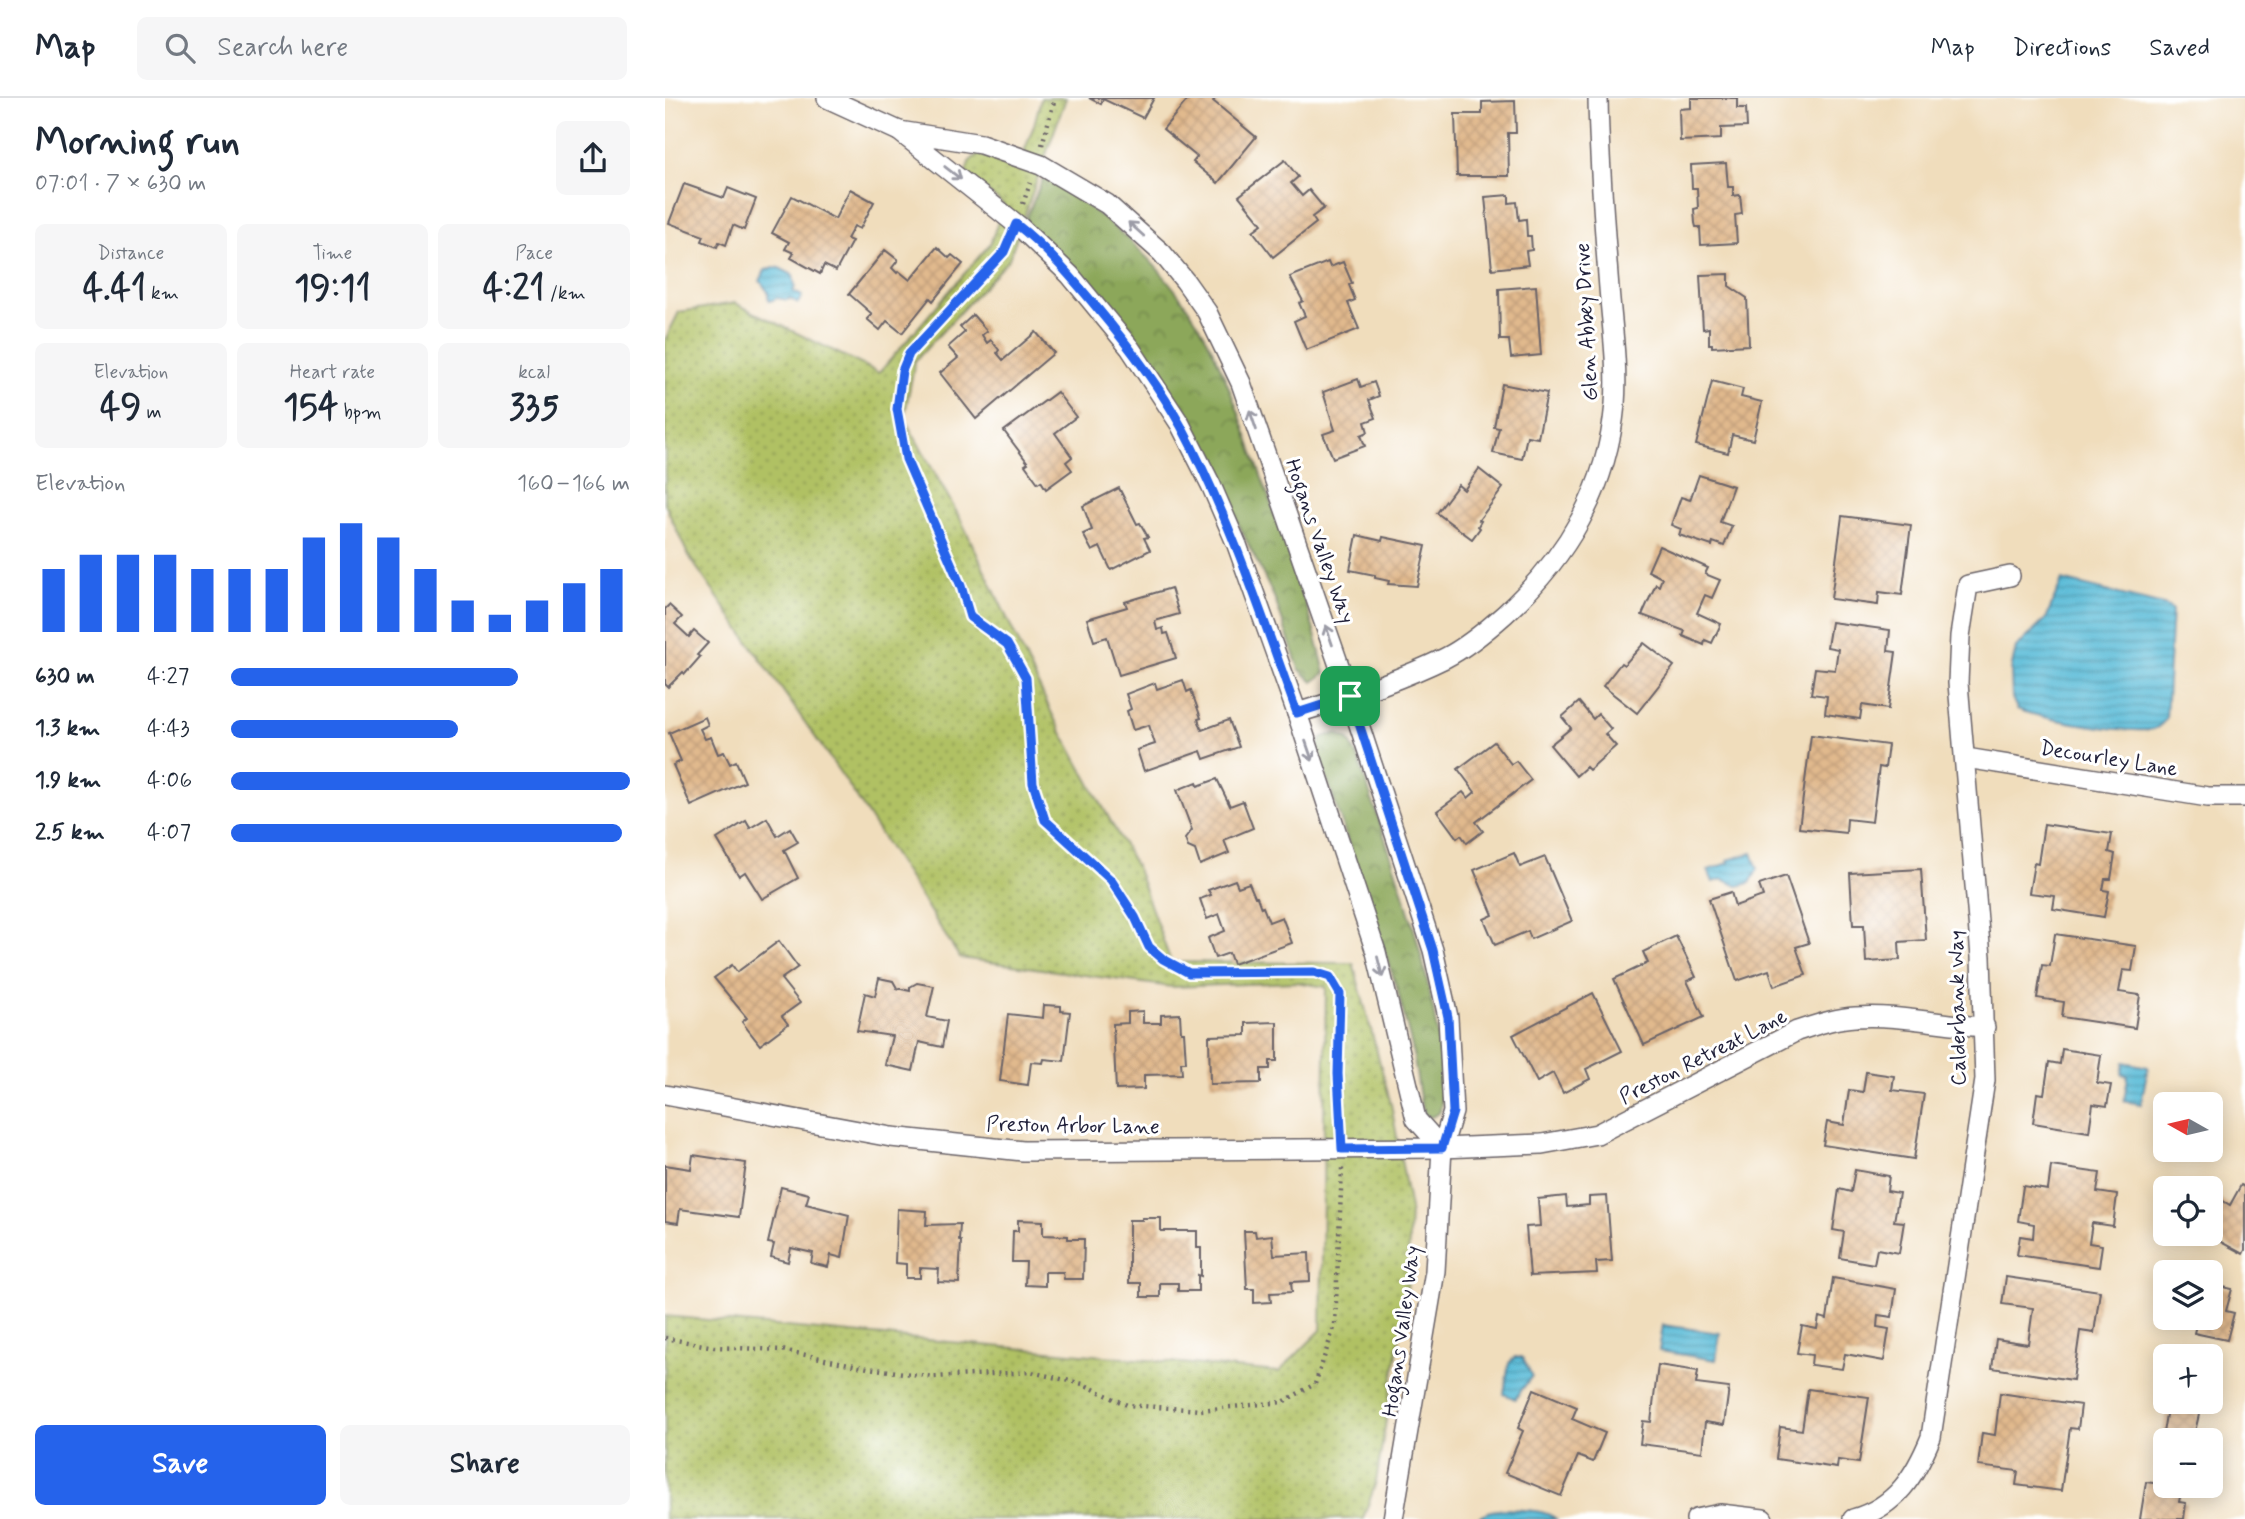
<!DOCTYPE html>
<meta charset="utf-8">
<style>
body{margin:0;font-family:Mynerve,sans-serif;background:#f6f6f7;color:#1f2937;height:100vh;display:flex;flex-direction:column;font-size:26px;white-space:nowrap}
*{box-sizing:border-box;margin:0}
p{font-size:23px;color:#747a83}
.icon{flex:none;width:38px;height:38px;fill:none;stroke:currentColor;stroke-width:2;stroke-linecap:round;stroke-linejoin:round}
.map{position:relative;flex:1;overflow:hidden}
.details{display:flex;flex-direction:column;background:#fff;width:665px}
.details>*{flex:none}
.needle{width:46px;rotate:278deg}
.buttons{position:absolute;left:1488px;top:994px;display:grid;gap:14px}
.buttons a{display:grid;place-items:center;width:70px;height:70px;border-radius:10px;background:#fff;box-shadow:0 4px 18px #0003;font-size:35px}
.pin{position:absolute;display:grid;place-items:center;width:60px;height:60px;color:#fff;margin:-30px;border-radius:14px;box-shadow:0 4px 10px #0006}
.round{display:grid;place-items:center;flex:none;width:74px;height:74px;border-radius:10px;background:#f6f6f7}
.overview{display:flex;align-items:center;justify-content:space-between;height:119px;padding:0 35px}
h1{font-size:38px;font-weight:800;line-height:52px}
.figures{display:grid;grid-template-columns:repeat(3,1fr);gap:10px;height:119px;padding:7px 35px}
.figures div{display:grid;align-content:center;border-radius:10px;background:#f6f6f7;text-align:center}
.figures b{font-size:35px;font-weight:800}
.figures small{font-size:19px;font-weight:400}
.figures p{font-size:19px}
.chart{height:196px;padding:14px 35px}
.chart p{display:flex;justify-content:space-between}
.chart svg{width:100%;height:126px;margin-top:7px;stroke:#2563eb;stroke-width:6}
.cta{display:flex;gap:14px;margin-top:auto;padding:14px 35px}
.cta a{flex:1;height:80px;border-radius:10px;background:#2563eb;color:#fff;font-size:28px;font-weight:800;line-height:80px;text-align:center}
.cta a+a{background:#f6f6f7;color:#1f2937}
ul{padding:0 35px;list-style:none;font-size:23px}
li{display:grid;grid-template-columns:112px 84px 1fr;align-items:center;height:52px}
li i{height:18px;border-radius:9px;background:#2563eb}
header{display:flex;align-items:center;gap:42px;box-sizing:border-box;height:98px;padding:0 35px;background:#fff;border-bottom:2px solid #e0e1e3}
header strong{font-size:33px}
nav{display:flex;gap:38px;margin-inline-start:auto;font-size:24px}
.search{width:490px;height:63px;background:#f6f6f7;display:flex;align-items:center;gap:18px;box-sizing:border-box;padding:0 24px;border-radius:10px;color:#747a83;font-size:26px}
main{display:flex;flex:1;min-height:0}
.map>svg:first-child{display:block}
.grass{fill:url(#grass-dots);stroke:#697250;stroke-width:2}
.forest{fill:url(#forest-crowns);stroke:#57644a;stroke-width:2}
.water{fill:url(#water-rules);stroke:#3e6f8a;stroke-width:2}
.building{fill:url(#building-cross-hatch)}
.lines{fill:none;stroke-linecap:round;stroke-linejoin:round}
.minor-casing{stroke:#6a6368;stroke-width:22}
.path{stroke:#6a6368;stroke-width:4.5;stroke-dasharray:2 5;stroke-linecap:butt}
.minor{stroke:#fff;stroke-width:19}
.oneway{stroke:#9c9ca7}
.route-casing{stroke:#fff;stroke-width:14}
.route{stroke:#2563eb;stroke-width:9}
.labels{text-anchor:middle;stroke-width:6;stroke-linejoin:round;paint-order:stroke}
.street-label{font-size:21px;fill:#22223b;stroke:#fff}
</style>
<header>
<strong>Map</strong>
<div class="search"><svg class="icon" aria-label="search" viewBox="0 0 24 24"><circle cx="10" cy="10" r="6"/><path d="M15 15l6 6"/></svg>Search here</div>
<nav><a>Map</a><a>Directions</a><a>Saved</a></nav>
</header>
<main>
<section class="details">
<div class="overview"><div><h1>Morning run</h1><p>07:01 · 7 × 630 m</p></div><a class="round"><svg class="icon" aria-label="share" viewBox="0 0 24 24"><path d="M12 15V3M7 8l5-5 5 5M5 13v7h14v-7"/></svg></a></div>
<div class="figures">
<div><p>Distance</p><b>4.41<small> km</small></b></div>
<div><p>Time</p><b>19:11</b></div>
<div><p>Pace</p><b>4:21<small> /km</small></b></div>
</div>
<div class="figures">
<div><p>Elevation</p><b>49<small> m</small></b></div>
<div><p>Heart rate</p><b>154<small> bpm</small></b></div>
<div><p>kcal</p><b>335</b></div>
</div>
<div class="chart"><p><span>Elevation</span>160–166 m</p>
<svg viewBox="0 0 160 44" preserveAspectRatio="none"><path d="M5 44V22M15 44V17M25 44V17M35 44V17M45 44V22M55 44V22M65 44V22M75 44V11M85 44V6M95 44V11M105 44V22M115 44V33M125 44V38M135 44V33M145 44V27M155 44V22"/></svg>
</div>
<ul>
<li><b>630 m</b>4:27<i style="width:72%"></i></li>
<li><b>1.3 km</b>4:43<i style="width:57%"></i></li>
<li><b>1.9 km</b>4:06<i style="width:100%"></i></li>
<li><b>2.5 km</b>4:07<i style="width:98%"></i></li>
</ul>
<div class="cta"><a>Save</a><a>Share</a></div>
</section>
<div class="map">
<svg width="1580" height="1421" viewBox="0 0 1580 1421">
<defs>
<pattern id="grass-dots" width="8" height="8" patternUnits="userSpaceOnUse" patternTransform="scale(1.75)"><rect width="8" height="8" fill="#b0c164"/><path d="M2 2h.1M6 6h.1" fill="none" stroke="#8f9c54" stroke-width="1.8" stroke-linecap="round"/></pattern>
<pattern id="forest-crowns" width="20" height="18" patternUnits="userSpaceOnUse" patternTransform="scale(1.75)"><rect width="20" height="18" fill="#8ca75a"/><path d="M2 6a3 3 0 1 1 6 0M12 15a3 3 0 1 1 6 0" fill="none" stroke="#72884c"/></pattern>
<pattern id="water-rules" width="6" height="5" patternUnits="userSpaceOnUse" patternTransform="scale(1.75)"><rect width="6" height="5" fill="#5abcd8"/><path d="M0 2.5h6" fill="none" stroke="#4a98b0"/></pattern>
<pattern id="building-cross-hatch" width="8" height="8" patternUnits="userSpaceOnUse" patternTransform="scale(1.75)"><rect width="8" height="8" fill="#e1b98d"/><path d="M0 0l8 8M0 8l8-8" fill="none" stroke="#c19f7b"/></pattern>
</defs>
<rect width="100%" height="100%" fill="#fff"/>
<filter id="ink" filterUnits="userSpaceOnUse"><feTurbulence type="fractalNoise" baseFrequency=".0143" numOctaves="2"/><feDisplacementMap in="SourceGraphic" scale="14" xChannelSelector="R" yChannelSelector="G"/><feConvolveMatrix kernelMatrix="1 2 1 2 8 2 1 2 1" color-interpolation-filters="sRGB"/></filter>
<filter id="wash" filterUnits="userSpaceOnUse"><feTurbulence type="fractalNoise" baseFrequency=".00686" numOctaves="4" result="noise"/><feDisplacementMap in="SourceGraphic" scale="28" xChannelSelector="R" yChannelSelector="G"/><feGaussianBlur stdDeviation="1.57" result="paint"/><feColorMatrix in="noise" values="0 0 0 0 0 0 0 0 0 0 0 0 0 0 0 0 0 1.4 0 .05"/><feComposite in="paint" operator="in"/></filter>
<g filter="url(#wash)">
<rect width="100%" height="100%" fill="#f0ddbc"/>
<!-- grass -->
<path class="grass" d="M376 0H401L344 161 250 263 239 320 296 422 389 620 472 771 506 864 688 865 726 1006 745 1111 742 1194 711 1384 698 1421H0V1218L614 1274 656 1232 661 889 631 884 507 889 295 860 183 686 23 457 0 406V242L14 214 70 205 214 275 325 146 339 107 301 75 304 64 313 56 353 70 369 27Z"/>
<!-- forest -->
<g class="forest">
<path d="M378 80C445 118 505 172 542 241 567 289 583 343 602 394 623 453 646 514 660 575L648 584 634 571 609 499 528 333 360 123Z"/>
<path d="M672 635 684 642 694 662C724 757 763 852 774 951 776 973 779 993 775 1014L767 1019 761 1018 756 1006 747 949 732 890 652 651 657 639Z"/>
</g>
<!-- water -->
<g class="water">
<path d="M112 169 128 177 130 189 128 193 137 198 133 205 124 200 123 202 112 200 105 203 103 199V194L95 183 100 172Z"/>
<path d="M1397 482 1502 508 1507 511 1501 621C1496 628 1491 632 1483 632 1453 634 1380 622 1352 611L1347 600 1346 572 1351 550 1381 521Z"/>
<path d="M1087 755 1093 771 1085 785 1072 788 1058 781 1048 784 1043 772 1064 765 1063 762Z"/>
<path d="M1459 964 1483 969 1476 1006 1459 1003 1463 978 1457 976Z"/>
<path d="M998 1227 1055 1235 1051 1262 994 1253Z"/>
<path d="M850 1259H857L867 1278 850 1301 839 1296 844 1265Z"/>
<path d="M840 1411C856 1412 879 1411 891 1421H814L815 1418 826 1413Z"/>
</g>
<g id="blocks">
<!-- building -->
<g class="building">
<path d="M424 0H489L478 20 438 1 436 6Z"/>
<path d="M524 0H551L548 3 591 39 553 85 528 64 532 59 498 31Z"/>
<path d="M1026 0H1072V10H1081L1082 29 1056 30V41L1015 43 1014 11 1026 10Z"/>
<path d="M850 3 851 35H843L844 78H792L790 16H817V4Z"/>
<path d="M620 62 633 79 626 85 637 98 644 92 659 110 647 119 651 125 608 159 588 133 597 126 574 98Z"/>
<path d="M1061 65 1063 89H1068V98L1075 97 1077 116 1070 117 1072 145 1036 147 1035 129H1031L1030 125 1029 111 1033 110 1032 90H1027L1026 67Z"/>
<path d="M19 86 59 100 63 90 91 101 79 132 68 127 61 147 54 144 52 149 37 143 39 138 4 125Z"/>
<path d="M185 91 209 104 195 131 189 128 182 141 187 143 171 173 159 167 155 176 126 160 129 155 120 151 124 144 107 135 127 98 170 121Z"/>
<path d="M844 97V105L852 104 854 122 861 121 862 138H866L867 152 861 153 863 167 827 171 820 99Z"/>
<path d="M272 149 284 160 287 157 298 166 268 203 265 200 237 235 222 223 215 232 202 221 207 216 184 196 220 152 233 162 227 170 232 175 234 173 245 182Z"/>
<path d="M663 164 665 169 678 164 687 185 684 187 690 202 683 205 694 231 641 252 629 223 640 218 634 205 638 203 625 179Z"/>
<path d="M1064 176V188L1082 200 1084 247 1047 249V246H1044V230L1038 231 1035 177Z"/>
<path d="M871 188 876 257 846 260 844 242H835L834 191Z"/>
<path d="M308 217 322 233 317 237 322 245 326 242 334 252 332 255 338 262 371 234 389 255 311 321 275 275 293 260 283 249 300 234 295 229Z"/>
<path d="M693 281 696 289 709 284 714 298 704 302 711 320 700 324 703 334 696 337 700 348 668 360 658 336 670 332 658 294Z"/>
<path d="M1047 283 1078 291 1076 299 1097 304 1088 342 1067 337 1063 355 1031 347Z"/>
<path d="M837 286 882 295 873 340 862 338 857 361 828 355 834 330 829 329Z"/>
<path d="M392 294 411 319 390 335 407 359 401 364 407 372 381 391 376 383 373 385 360 367 363 365 339 333Z"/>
<path d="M814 371 838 390 814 422 816 423 813 428 815 430 807 441 772 415 793 387 799 392Z"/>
<path d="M1034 377 1068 388 1055 424 1067 428 1059 448 1048 444 1047 448 1014 437 1016 431 1006 427 1016 399 1025 402Z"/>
<path d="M454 390 472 426 475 425 483 439 479 440 485 452 446 472 435 449 427 453 418 436 427 432 418 408Z"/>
<path d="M1177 418 1246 427 1237 497 1214 494 1213 507 1166 501Z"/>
<path d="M692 437 717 443 718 439 761 448 752 488 723 486 724 483 710 480V477L685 472Z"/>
<path d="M994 448 1043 470 1040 476 1055 482 1047 500 1040 497 1032 515 1056 526 1047 545 1040 542 1039 547 1018 538 1020 533 977 517 991 486 994 488 997 480 983 473Z"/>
<path d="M506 490 514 516 490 523 492 532 498 530 499 536 503 535 511 560 454 577 442 539 429 543 422 521 462 509 460 504Z"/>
<path d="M4 507 17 519 10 526 24 539 29 533 43 545 32 557 35 559 20 576 18 574 3 589 0 586V511Z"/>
<path d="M1166 524 1225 532 1223 553 1231 554 1223 611 1197 607 1195 621 1160 616 1162 598 1146 596 1150 570 1170 572 1173 551 1162 549Z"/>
<path d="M979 545 1009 568 972 615 938 588 956 565 959 567Z"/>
<path d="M518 582 522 594 526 592 536 620 533 621 537 632 564 622 574 649 539 661 536 653 479 673 472 652 490 646 484 627 468 632 462 613 466 611 461 596 490 585 492 591Z"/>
<path d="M914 604 928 621 933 616 946 631 940 636 951 648 924 672 921 669 911 678 885 647 906 630 897 619Z"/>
<path d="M40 619 43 627 35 631 40 641 46 639 53 656 59 654 65 666 71 663 80 684 26 708 8 667 16 663 4 635Z"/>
<path d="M1146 637 1223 647 1220 670 1214 669 1207 724 1182 721 1181 735 1134 730Z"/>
<path d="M829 644 846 666 851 663 866 682 811 724 818 733 802 745 796 737 792 740 772 713 798 694 803 700 810 694 793 671Z"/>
<path d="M552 681 565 708 578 703 588 730 559 742 564 755 535 767 530 752 523 749 520 741 527 732 512 692 532 684 533 688Z"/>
<path d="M102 720 112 738 125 730 133 744 119 752 133 780 97 801 80 774 74 778 52 741 81 723 85 730Z"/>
<path d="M1379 726 1447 736 1444 754 1450 756 1446 781H1440L1438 792 1444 793 1439 819 1388 811 1390 798 1364 795 1369 765 1373 766Z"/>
<path d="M849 755 855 769 880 759 907 823 866 841 863 833 830 847 819 821 828 817 809 772Z"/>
<path d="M1256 771 1261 842 1234 844 1235 862 1201 864 1199 827H1188L1185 775Z"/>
<path d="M1121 778 1144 845 1131 849 1141 877 1109 888 1104 872 1072 883 1044 801 1066 794 1070 808 1098 798 1094 787Z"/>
<path d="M570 782 573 789 584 785 590 799H592L596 810 598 809 604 824 617 819 627 845 568 866 564 855 550 860 543 840 560 833 554 816 542 821 535 801 546 797 543 792Z"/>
<path d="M1390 836 1471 848 1467 873 1458 872 1454 894 1475 897 1470 930 1397 919 1399 904 1372 900 1377 867 1385 868Z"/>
<path d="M1011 838 1031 879 1022 883 1039 919 979 947 949 881 983 865 978 854Z"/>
<path d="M114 843 133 869 116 881 135 905 117 918 123 926 95 947 77 924 82 920 49 880 67 867 72 874Z"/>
<path d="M214 880 228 883 232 890 245 893V889L252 885 269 888 262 919 282 923 277 949 254 944 248 973 220 967 227 938 192 933 200 895 210 898Z"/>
<path d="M928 895 957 953 921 971 925 981 898 995 888 975 872 984 848 937Z"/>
<path d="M379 907 396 908V913L405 914 399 963 379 961 378 965 366 964 363 987 335 983 343 916 378 920Z"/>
<path d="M478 913V925H496V917L515 916 516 934H519L521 964H516L517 976 479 977V991L451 992 448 926 463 925V914Z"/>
<path d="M612 924V963H605V971H596V985L545 986 544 938 581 937V925Z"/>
<path d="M1397 951 1436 957 1432 985 1446 987 1442 1008 1428 1006 1424 1034 1368 1025 1372 995 1379 996 1384 964 1395 966Z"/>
<path d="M1201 974 1229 978 1227 992 1259 996 1249 1061 1158 1047 1162 1024 1179 1027 1184 992 1198 994Z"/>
<path d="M28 1057 81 1065 74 1119 15 1111 13 1125 0 1123V1067L26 1071Z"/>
<path d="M1386 1068 1435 1075 1432 1094 1452 1097 1448 1128 1427 1125 1424 1145 1437 1147 1434 1169 1352 1157 1355 1138 1368 1140 1369 1126 1353 1123 1358 1088 1383 1092Z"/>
<path d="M1190 1072 1224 1078 1222 1093 1234 1095 1229 1123 1239 1124 1234 1155 1212 1151 1209 1166 1175 1160 1179 1134 1168 1132 1174 1091 1186 1094Z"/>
<path d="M1576 1087 1580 1089V1152L1578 1156 1541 1136H1545V1106L1550 1098 1565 1107Z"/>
<path d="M116 1089 144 1096 141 1106 184 1117 177 1160 166 1157 163 1169 146 1165 148 1155 126 1150 123 1164 106 1159 109 1146 103 1145Z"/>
<path d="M901 1098 902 1109 924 1107V1099L942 1098 947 1163 931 1164 932 1175 865 1178 861 1129 875 1128 873 1101Z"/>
<path d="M232 1111 262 1113 261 1127 295 1126 294 1142 296 1143 294 1185 273 1184 274 1171 255 1170V1180H241V1166L230 1165Z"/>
<path d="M477 1120H496V1133H532V1150H536V1178L533 1177V1193H513V1185H495V1199H476V1185H464V1122H477Z"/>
<path d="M353 1122 378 1123V1137L403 1138V1141H419L418 1181H399L398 1174H380V1188L360 1187 361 1164H347L348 1133H353Z"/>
<path d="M579 1133H590L591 1139 607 1137 609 1157 644 1155 645 1183 626 1184 627 1194 605 1195 606 1204 589 1205V1191H582Z"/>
<path d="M1341 1179 1435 1193 1429 1235 1415 1233 1408 1282 1327 1270 1331 1241 1363 1246 1368 1210 1337 1206Z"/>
<path d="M1168 1180 1231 1191 1227 1219 1213 1217 1212 1229 1224 1231 1219 1263 1180 1256 1177 1271 1146 1267 1147 1257 1132 1255 1137 1228 1152 1231 1154 1219 1162 1221Z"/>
<path d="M1545 1186 1567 1191 1561 1213 1569 1215 1562 1242 1529 1235 1532 1223 1524 1221 1545 1220Z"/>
<path d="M993 1267 1033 1273 1031 1286 1064 1290 1059 1327 1040 1324 1037 1354 975 1346 978 1323 986 1324Z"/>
<path d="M869 1291 912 1309 907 1321 940 1335 928 1364 913 1358 896 1398 840 1375 858 1333 853 1330Z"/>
<path d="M1143 1291 1204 1299 1194 1365 1173 1362 1172 1370 1111 1361 1115 1329 1137 1332Z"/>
<path d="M1335 1295 1416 1307 1413 1331 1405 1330 1396 1393 1351 1387 1353 1373 1313 1368 1317 1335 1330 1337Z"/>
<path d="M1503 1304H1537L1528 1342 1497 1341Z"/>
<path d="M1481 1384 1517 1389 1514 1404 1521 1405 1519 1421H1475Z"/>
</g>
</g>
</g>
<g filter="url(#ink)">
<use href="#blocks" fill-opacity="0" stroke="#6a6368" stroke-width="2"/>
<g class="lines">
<defs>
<g id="minor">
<path d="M162 0 234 33 355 129 405 177 465 250 515 326 546 387 572 447 632 615 711 854 751 1021 777 1050"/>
<path d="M234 33 316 46 376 67 442 106 497 155 520 183 542 214 576 285 685 599 768 852 783 919 788 1014 777 1050 770 1173 728 1421"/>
<path d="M632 615C682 600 733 583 780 560 802 549 822 532 840 516 902 459 942 392 950 306 953 268 947 228 944 190 939 127 934 64 933 0"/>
<path d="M1301 660 1543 699H1580"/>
<path d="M0 997 226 1039 358 1053 777 1050 877 1046 932 1036 1132 933C1151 927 1170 920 1190 919 1233 916 1277 927 1320 929"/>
<path d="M1031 1421 1055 1416 1098 1421"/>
<path d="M1188 1421C1231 1409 1250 1378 1266 1339L1320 982 1316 859 1293 585 1295 538 1303 487 1345 478"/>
</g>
</defs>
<!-- minor casing -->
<use href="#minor" class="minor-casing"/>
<!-- path -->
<g class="path">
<path d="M377 47 390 0"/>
<path d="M358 106 365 85"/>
<path d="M342 147 339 154 244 256 237 273 232 311 241 361 296 488 305 519 342 546 361 580 368 685 380 721 446 782 470 819 484 849 498 861 524 875 649 874 665 879 675 896 673 976 678 1030"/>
<path d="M0 1240 49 1249 117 1252 203 1270 268 1279 366 1274 418 1286 462 1307 536 1312 618 1304 650 1286 670 1227 677 1070"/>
</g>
<!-- minor -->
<use href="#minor" class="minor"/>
</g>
<!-- one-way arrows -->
<defs><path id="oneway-shaft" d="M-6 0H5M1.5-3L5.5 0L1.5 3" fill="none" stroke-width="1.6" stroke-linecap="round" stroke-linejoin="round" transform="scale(1.75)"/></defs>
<g class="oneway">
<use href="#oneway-shaft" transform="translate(288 75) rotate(38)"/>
<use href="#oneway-shaft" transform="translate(471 131) rotate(-138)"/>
<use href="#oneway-shaft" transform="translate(588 322) rotate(-109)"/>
<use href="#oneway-shaft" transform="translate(664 537) rotate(-109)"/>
<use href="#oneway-shaft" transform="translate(644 653) rotate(71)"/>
<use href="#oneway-shaft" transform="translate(715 869) rotate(76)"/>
</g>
</g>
<g class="lines" filter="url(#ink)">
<defs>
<path id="route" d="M351 126C382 150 408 181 433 211 463 247 493 286 516 328 565 420 597 518 632 615L685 598 768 852 783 919 788 1014 777 1050 677 1051 673 976 675 896 665 879 649 874 524 875 498 861 484 849 470 819 446 782 380 722 368 685 361 580 342 546 305 519 296 488 241 361 232 311 237 273 244 256 339 154Z"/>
</defs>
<!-- route casing -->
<use href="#route" class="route-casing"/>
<!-- route -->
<use href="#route" class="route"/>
</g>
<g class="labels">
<!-- street labels -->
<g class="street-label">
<text transform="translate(921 224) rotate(-93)" y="7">Glen Abbey Drive</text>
<text transform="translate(655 443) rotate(71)" y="7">Hogans Valley Way</text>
<text transform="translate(1444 660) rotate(9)" y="7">Decourley Lane</text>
<text transform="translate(1292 910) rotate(-91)" y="7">Calderbank Way</text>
<text transform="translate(1038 958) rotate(-27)" y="7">Preston Retreat Lane</text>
<text transform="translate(408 1027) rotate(1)" y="7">Preston Arbor Lane</text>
<text transform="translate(736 1233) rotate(-82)" y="7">Hogans Valley Way</text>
</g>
</g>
</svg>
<div class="buttons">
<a><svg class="needle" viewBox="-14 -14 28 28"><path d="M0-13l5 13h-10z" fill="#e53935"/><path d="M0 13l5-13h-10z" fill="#747a83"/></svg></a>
<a><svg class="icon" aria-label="locate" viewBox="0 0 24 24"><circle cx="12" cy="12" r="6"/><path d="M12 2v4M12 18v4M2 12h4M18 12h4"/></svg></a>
<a><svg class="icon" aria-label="layers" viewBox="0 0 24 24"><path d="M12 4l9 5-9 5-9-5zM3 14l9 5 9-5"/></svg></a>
<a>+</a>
<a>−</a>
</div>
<div class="pin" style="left:685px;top:598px;background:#1e9e55"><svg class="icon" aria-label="arrive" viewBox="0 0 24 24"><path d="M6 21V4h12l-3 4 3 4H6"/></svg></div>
</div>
</main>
